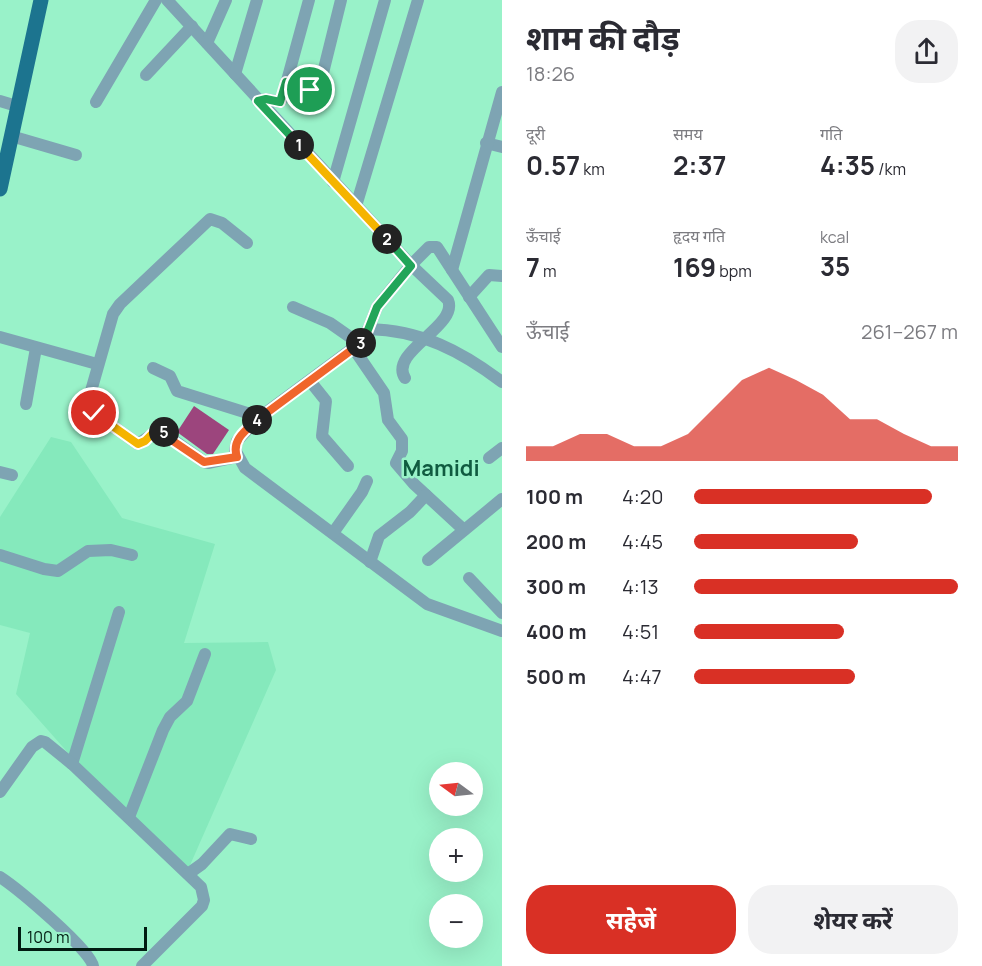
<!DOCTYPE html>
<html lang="hi">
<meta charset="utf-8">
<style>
body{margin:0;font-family:Manrope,"Noto Sans Devanagari",sans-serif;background:#f2f2f3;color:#2b2b33;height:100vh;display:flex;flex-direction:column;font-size:22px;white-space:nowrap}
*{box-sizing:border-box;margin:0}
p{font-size:20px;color:#7c7c81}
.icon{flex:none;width:33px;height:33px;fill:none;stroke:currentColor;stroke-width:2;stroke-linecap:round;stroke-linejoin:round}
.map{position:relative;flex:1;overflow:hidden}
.side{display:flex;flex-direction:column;background:#fff;width:480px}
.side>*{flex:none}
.needle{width:39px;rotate:285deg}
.controls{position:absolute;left:429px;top:762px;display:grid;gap:12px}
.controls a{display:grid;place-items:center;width:54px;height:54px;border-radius:50%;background:#fff;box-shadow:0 6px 24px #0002;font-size:30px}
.scale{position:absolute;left:18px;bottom:15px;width:129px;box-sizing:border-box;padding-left:6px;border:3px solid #011c11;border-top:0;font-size:16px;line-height:21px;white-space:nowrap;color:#011c11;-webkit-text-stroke:4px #99f2c9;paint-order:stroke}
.pin{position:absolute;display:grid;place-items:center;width:51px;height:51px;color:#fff;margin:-26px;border:3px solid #fff;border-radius:50%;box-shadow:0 2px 6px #0007}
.km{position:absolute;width:30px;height:30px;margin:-15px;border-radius:50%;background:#222;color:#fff;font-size:16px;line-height:30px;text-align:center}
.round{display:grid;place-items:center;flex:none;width:63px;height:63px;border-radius:24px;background:#f2f2f3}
.headline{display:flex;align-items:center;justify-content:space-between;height:102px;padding:0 24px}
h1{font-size:33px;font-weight:700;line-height:45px}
.figures{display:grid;grid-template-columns:repeat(3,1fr);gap:9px;height:102px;padding:6px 24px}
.figures div{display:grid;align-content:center}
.figures b{font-size:26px;font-weight:700}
.figures small{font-size:16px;font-weight:400}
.figures p{font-size:16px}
.chart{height:168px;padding:12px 24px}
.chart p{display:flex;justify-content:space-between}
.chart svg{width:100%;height:108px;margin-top:6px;fill:#d93025;opacity:.7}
.cta{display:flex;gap:12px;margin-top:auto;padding:12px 24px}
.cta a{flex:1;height:69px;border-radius:24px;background:#d93025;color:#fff;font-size:24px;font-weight:700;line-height:69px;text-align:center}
.cta a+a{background:#f2f2f3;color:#2b2b33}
ul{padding:0 24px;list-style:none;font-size:20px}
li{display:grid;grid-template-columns:96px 72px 1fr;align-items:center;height:45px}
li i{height:15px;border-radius:8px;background:#d93025}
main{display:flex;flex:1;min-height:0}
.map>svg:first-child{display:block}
.built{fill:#85e9bc}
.building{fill:#9c457d}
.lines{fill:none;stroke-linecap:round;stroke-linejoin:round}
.minor{stroke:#7ea4b3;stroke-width:12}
.major{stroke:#1c748f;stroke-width:15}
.split-1-casing{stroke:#fff;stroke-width:12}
.split-2-casing{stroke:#fff;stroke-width:12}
.split-3-casing{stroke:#fff;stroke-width:12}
.split-4-casing{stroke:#fff;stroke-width:12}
.split-5-casing{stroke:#fff;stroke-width:12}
.split-6-casing{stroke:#fff;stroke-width:12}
.split-1{stroke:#22a559;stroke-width:8}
.split-2{stroke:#f5b400;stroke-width:8}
.split-3{stroke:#22a559;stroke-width:8}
.split-4{stroke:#f0652b;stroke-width:8}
.split-5{stroke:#f0652b;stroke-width:8}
.split-6{stroke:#f5b400;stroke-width:8}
.labels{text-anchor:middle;stroke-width:5;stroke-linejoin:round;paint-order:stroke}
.quarter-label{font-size:22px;font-weight:bold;fill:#105b40;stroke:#99f2c9}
</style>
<main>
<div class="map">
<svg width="502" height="966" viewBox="0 0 502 966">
<rect width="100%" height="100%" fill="#99f2c9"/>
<!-- built -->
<path class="built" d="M51 437 71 442 122 518 215 544 184 643 268 642 276 670 187 872 70 755 16 694 30 633 0 625V517Z"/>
<!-- building -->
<path class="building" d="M194 406 229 430 213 454H207L177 432Z"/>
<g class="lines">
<!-- minor -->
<g class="minor">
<path d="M167 0 411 265 448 300C459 326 388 352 405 378"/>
<path d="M207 43 226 0"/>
<path d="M235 74 257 0"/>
<path d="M146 75 192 26"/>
<path d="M286 82 313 91 320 85 341 0"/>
<path d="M0 101 10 104"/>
<path d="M258 101 266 99 280 102 282 99 309 0"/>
<path d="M96 102 156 0"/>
<path d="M11 136 76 155"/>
<path d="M486 143 502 147"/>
<path d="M333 182 385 0"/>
<path d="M356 206 418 0"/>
<path d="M452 270 502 92"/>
<path d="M469 297 489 275 502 276"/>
<path d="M293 307 330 323 360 344"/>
<path d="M368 329C421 330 461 351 502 382"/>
<path d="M0 337 97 364"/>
<path d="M502 347 437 247H429L411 265 377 307 364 340 256 420 237 441 235 450 245 468 427 604 502 631"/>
<path d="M354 349 384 393 388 420 402 439V451L396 463 414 484 464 530"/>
<path d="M153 368 170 376 177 391 260 417"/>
<path d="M310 381 326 401 322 436 348 466"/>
<path d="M26 404 36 348"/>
<path d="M237 457 209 463 204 462 159 430 138 444 94 413 90 408 89 398 113 314 120 304 210 219 222 223 247 243"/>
<path d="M489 458 502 448"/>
<path d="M0 472 12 475"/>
<path d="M333 533 362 492 367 481"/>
<path d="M0 555 44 569 58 571 88 551 111 550 132 555"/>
<path d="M428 560 502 499"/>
<path d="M370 562 379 536 410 512 426 495"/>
<path d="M469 578 502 613"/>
<path d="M72 764 119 612"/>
<path d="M0 792 32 747 41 741 45 742 72 764 201 887 204 900 202 906 142 966"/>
<path d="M129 817 163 730 170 717 187 701 205 654"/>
<path d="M188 874 202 864 230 834 251 839"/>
<path d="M0 877C17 888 91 950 93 966"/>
</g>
<!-- major -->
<path class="major" d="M0 189 41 0"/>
</g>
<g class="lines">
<defs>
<path id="split-1" d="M299 145 258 101 266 99 280 102 286 82 310 90"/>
<path id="split-2" d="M299 145 387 239"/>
<path id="split-3" d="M361 343 364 340 377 307 411 266 387 239"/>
<path id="split-4" d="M257 420 361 343"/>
<path id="split-5" d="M164 432 173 441 204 462 237 457C231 440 246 430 257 420"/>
<path id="split-6" d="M94 413 138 444 145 441 156 430 164 432"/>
</defs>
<!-- split-1 casing -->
<use href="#split-1" class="split-1-casing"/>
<!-- split-2 casing -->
<use href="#split-2" class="split-2-casing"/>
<!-- split-3 casing -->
<use href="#split-3" class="split-3-casing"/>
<!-- split-4 casing -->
<use href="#split-4" class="split-4-casing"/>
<!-- split-5 casing -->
<use href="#split-5" class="split-5-casing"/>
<!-- split-6 casing -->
<use href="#split-6" class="split-6-casing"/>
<!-- split-1 -->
<use href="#split-1" class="split-1"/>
<!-- split-2 -->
<use href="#split-2" class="split-2"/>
<!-- split-3 -->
<use href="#split-3" class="split-3"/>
<!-- split-4 -->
<use href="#split-4" class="split-4"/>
<!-- split-5 -->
<use href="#split-5" class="split-5"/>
<!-- split-6 -->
<use href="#split-6" class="split-6"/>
</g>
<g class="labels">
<!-- quarter labels -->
<g class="quarter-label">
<text x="441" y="476">Mamidi</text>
</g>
</g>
</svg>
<div class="controls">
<a><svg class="needle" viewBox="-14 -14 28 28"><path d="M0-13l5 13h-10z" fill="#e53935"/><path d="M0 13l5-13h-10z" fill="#7c7c81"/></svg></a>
<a>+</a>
<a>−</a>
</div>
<div class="scale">100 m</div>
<div class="pin" style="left:310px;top:90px;background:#1e9e55"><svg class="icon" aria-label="arrive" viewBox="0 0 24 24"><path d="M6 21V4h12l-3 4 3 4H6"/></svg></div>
<div class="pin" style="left:94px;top:413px;background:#d93025"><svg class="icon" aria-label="check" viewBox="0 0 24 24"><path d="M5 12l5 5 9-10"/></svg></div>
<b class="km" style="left:299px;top:145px">1</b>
<b class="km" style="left:387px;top:239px">2</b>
<b class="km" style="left:361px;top:343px">3</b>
<b class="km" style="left:257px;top:420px">4</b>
<b class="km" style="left:164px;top:432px">5</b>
</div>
<section class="side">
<div class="headline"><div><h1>शाम की दौड़</h1><p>18:26</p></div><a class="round"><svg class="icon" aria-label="share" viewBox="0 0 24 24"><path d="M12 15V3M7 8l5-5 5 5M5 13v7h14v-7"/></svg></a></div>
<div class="figures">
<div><p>दूरी</p><b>0.57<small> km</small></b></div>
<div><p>समय</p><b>2:37</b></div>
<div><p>गति</p><b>4:35<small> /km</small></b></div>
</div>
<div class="figures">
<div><p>ऊँचाई</p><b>7<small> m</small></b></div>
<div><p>हृदय गति</p><b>169<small> bpm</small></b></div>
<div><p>kcal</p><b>35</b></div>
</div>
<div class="chart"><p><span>ऊँचाई</span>261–267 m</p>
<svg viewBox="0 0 160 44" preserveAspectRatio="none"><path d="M0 44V38L10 38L20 33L30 33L40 38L50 38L60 33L70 22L80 11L90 6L100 11L110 17L120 27L130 27L140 33L150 38L160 38V44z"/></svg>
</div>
<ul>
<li><b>100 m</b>4:20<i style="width:90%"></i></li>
<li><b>200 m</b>4:45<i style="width:62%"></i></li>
<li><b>300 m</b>4:13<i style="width:100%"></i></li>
<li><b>400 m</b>4:51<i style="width:57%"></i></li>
<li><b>500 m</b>4:47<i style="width:61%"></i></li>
</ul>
<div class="cta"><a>सहेजें</a><a>शेयर करें</a></div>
</section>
</main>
